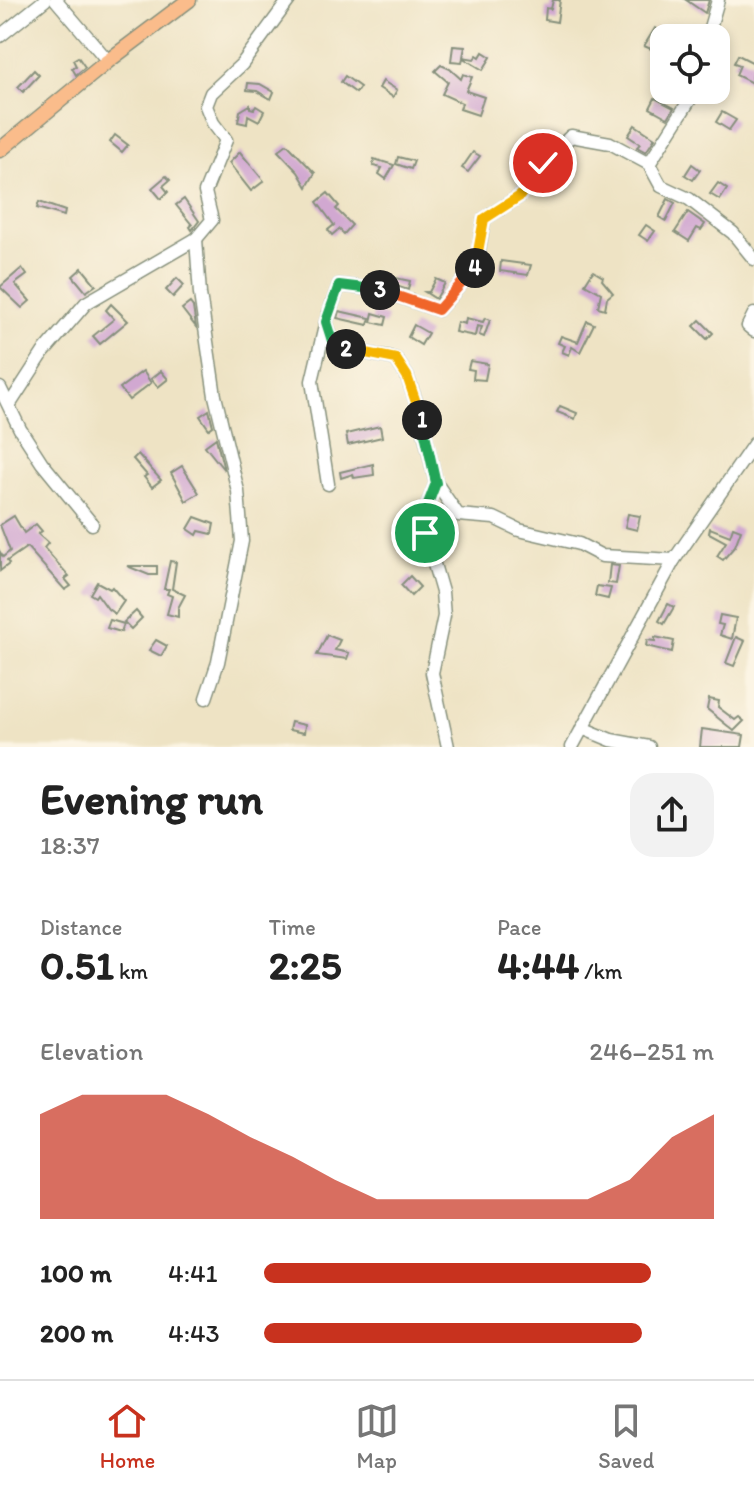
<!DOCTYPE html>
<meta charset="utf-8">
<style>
body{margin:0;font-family:Itim,sans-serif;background:#f2f2f2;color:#222;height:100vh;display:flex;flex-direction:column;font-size:30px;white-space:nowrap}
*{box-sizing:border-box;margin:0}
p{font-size:26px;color:#767676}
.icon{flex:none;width:44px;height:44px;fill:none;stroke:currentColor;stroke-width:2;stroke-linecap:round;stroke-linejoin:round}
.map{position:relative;height:747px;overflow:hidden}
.drawer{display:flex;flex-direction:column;background:#fff;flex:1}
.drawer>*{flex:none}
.fabs{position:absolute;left:650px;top:24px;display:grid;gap:16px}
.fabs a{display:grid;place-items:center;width:80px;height:80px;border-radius:16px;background:#fff;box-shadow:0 4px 12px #0003;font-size:40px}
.pin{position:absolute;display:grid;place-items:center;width:68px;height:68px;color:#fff;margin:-34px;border:4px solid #fff;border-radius:50%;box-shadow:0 2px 8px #0007}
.km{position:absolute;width:40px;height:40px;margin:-20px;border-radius:50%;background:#222;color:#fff;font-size:22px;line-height:40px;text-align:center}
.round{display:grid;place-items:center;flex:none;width:84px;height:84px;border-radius:24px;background:#f2f2f2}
.summary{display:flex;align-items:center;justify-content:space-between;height:136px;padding:0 40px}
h1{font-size:44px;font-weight:800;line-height:60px}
.stats{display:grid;grid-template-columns:repeat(3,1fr);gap:12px;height:136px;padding:8px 40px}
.stats div{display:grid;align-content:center}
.stats b{font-size:40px;font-weight:800}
.stats small{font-size:22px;font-weight:400}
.stats p{font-size:22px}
.chart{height:224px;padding:16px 40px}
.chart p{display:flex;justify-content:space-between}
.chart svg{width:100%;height:144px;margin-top:8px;fill:#c8321e;opacity:.7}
ul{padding:0 40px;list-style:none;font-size:26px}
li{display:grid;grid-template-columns:128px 96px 1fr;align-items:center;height:60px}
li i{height:20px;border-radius:10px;background:#c8321e}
.dock{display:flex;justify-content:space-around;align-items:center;height:112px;border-top:2px solid #e0e0e0;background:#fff;font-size:22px;color:#767676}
.dock a{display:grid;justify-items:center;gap:4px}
.dock .selected{color:#c8321e}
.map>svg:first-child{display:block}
.building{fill:#d1a8d1}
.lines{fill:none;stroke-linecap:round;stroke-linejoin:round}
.minor-casing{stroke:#86907c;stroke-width:15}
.major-casing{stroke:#86907c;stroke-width:17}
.minor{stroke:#fff;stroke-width:12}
.major{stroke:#fabc8b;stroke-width:14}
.split-1-casing{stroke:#fff;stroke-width:16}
.split-2-casing{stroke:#fff;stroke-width:16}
.split-3-casing{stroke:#fff;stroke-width:16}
.split-4-casing{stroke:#fff;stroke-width:16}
.split-5-casing{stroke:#fff;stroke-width:16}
.split-1{stroke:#22a559;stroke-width:10}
.split-2{stroke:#f5b400;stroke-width:10}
.split-3{stroke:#22a559;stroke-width:10}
.split-4{stroke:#f0652b;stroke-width:10}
.split-5{stroke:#f5b400;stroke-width:10}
</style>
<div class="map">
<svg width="754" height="747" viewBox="0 0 754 747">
<rect width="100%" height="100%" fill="#fcf5e5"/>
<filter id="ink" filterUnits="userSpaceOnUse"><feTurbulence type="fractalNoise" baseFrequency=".0125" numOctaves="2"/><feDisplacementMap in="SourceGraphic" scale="16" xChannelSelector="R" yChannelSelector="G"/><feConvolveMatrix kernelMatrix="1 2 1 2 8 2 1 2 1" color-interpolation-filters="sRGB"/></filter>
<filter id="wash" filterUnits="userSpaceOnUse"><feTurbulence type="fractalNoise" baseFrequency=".006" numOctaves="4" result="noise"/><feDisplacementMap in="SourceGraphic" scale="32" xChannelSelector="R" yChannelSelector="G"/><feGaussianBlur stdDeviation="1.8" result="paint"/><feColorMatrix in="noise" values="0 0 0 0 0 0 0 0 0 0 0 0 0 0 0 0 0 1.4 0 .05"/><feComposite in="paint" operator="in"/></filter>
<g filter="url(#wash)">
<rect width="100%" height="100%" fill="#eee3c4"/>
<g id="blocks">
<!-- building -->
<g class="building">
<path d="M553 0H560L557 22 545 20 546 8 551 9Z"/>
<path d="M686 0H709L705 13Z"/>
<path d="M655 28 664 33V50L653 45 651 49 644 46Z"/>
<path d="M453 46 465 47 463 57 474 59 477 55 480 57 483 52 491 57 483 70 463 58 462 62 451 61Z"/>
<path d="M738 55 754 63 752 83 736 75 740 65 734 63Z"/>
<path d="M78 57 85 67 76 75 72 68 76 66 73 60Z"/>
<path d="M441 65 450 69 461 79 463 74 472 77 466 91 484 97 478 115 460 109 462 103 442 94 448 82 435 71Z"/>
<path d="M34 70 39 75 23 92 18 87Z"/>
<path d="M345 76 360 87 356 93 341 82Z"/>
<path d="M383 81 397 90 393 97 379 88Z"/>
<path d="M248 83 260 84 274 92 271 99 257 91 247 90Z"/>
<path d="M655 98 674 108 668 118 650 108Z"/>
<path d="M250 105V108L254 109 256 106 264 111 259 121 248 115 247 124 238 122 240 111Z"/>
<path d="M722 112 736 120 729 130 716 122Z"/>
<path d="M635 125 655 138 646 152 637 147 640 144 628 136Z"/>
<path d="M115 135 128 145 122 152 110 142Z"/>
<path d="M287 144 315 173 307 187 298 172 278 151Z"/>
<path d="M240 152 264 181 251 191 229 163Z"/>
<path d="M473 152 480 156 468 172 462 168Z"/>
<path d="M398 157 414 161 411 169 396 164Z"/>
<path d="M374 159 394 165 386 179 379 174 382 168 373 166Z"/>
<path d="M692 164 700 170 693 180 685 175Z"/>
<path d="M166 176 170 180 163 186 168 192 161 199 152 188Z"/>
<path d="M718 183 727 189 720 200 710 194Z"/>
<path d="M328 193 339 206 336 209 352 225 344 234 339 229 332 235 328 230 334 225 317 202Z"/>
<path d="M184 199 199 221 192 230 190 227 192 225 176 205Z"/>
<path d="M668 199 675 203 666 221 659 217Z"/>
<path d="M39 202 65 211 64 216 37 208Z"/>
<path d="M688 212 705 224 701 230 697 228 689 241 675 232Z"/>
<path d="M646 225 655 231 648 241 639 235Z"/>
<path d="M501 261 531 265 528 275 500 271Z"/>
<path d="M22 268 27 275 15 284 30 301 22 308 0 287Z"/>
<path d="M82 268 96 285 86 292 73 276Z"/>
<path d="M593 271 603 277 602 280 613 293 607 298 605 309 598 307 601 293 585 284Z"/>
<path d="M391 277 410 281 408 290 390 284Z"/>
<path d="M177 278 184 285 173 297 166 290Z"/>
<path d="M436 279 445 283 436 299 425 292H429Z"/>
<path d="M190 303 193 307 196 327 182 309Z"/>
<path d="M111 304 128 321 100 344 93 336 114 319 106 310Z"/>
<path d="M339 311 370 318 368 325 337 318Z"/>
<path d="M373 313 387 317 385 325 371 322Z"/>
<path d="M466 318 483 322 485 318 490 320 484 337 479 335 482 327 477 326 475 336 455 332 457 322 465 324Z"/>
<path d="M700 320 713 333 707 339 694 326Z"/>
<path d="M587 321 594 324 580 352 572 347 569 355 562 352 565 346 558 343 561 336 578 342Z"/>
<path d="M414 325 428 333 421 345 408 337Z"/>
<path d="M470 361 488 364 485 380 473 379 474 370 468 369Z"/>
<path d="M143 371 151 383 129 400 120 388Z"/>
<path d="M161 371 168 379 158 387 151 379Z"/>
<path d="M560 406 577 413 575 419 557 412Z"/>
<path d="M209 410 213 426 209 429 200 416Z"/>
<path d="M380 426 382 437 348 445 346 434Z"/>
<path d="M216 438 224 470 205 446Z"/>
<path d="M138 454 161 480 152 487 144 477 147 475 133 459Z"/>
<path d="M373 464 374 475 354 478 353 474 341 478 340 472Z"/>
<path d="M182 466 199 493 186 501 171 473Z"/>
<path d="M628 514 640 516 637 530 625 527Z"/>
<path d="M14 516 24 533 36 524 42 531 38 534 48 543 44 548 69 576 65 579 71 586 65 590 27 547 7 561 9 564 0 571V552L3 557 10 551 0 525Z"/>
<path d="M195 517 214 524 212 534 199 531 197 535 188 529Z"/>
<path d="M434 526 439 527 438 535 447 537 445 545 437 543Z"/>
<path d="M733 527 741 530 735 546 723 560 717 556 726 542 709 533 710 528 730 536Z"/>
<path d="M170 561 176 562 172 589 185 595 178 608V617L167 614 172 596 167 594 169 589H164Z"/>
<path d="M610 565 619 566 616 584 608 583Z"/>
<path d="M127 566H157V575H149Z"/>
<path d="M410 576 420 587 411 596 401 585Z"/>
<path d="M97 582 110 589 112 587 124 601 115 614 108 609 97 594 95 597 90 594Z"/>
<path d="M597 586 611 588 608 599 595 596Z"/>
<path d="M668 604 674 607 664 624 659 621Z"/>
<path d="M136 611 142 618 131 629 124 622Z"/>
<path d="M720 615 736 618 732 639 720 635 723 625 718 624Z"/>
<path d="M110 620 124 624 121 632 107 628Z"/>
<path d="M327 635 340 640 335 650 349 653 347 659 317 655Z"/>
<path d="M655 637 674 641 672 652 646 646 647 640 655 641Z"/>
<path d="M736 637 745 641 734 666 726 663Z"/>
<path d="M156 640 167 646 161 656 149 650Z"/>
<path d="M709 699 719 701 718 707 735 720 739 717 744 721 734 731 707 709Z"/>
<path d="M291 722 305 725 304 733 289 730Z"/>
<path d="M702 729 744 735 742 747H700Z"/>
</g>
</g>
</g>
<g filter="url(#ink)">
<use href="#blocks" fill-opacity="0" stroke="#86907c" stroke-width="2"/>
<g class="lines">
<defs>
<g id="minor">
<path d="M56 0 108 61"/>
<path d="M0 36 45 0"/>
<path d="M707 38 718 0"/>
<path d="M696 90 649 164 661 186 689 199 733 233 754 259"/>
<path d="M196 239 200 294 215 396 238 491 242 541 218 662 206 698"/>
<path d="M754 314 748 326 754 331"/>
<path d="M327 325 332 341 346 349 396 359 407 376 420 413 436 483 458 515 494 518 519 530 579 544 602 556 674 560"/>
<path d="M0 388 20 429 42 463 92 524"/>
<path d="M10 404 43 353 86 303 196 239 212 220 205 192 226 140 213 123 206 106 211 93 242 64 289 0"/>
<path d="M436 483 424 514 425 533 442 592 444 616 432 673 448 747"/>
<path d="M328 484 312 381 326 322 339 285 379 290 438 310 476 267 484 219 520 196 543 163 571 136 610 143 649 164"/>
<path d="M582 728 611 740 649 747"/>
<path d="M572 747 674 560 754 444"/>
</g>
<path id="major" d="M0 150 108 61 189 0"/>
</defs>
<!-- minor casing -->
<use href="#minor" class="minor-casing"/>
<!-- major casing -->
<use href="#major" class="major-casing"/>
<!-- minor -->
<use href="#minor" class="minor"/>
<!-- major -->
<use href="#major" class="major"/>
</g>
</g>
<g class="lines" filter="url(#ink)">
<defs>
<path id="split-1" d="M422 420 436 483 424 514 425 533"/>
<path id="split-2" d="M346 349 396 359 407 376 422 420"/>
<path id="split-3" d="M346 349 332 341 326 322 339 285 380 290"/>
<path id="split-4" d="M380 290 438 310 475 268"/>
<path id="split-5" d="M475 268 484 219 520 196 543 163"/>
</defs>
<!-- split-1 casing -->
<use href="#split-1" class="split-1-casing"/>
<!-- split-2 casing -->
<use href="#split-2" class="split-2-casing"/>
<!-- split-3 casing -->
<use href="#split-3" class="split-3-casing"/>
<!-- split-4 casing -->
<use href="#split-4" class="split-4-casing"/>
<!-- split-5 casing -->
<use href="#split-5" class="split-5-casing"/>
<!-- split-1 -->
<use href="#split-1" class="split-1"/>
<!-- split-2 -->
<use href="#split-2" class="split-2"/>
<!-- split-3 -->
<use href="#split-3" class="split-3"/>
<!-- split-4 -->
<use href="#split-4" class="split-4"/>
<!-- split-5 -->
<use href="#split-5" class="split-5"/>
</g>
</svg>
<div class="fabs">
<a><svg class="icon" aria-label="locate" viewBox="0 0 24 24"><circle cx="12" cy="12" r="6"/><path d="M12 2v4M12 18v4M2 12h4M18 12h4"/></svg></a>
</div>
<div class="pin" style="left:425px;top:533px;background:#1e9e55"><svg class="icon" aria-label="arrive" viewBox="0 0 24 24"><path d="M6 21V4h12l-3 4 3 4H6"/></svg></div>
<div class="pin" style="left:543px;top:163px;background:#d93025"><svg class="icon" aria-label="check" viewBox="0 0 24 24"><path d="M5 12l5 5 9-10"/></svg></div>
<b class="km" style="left:422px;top:420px">1</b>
<b class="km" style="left:346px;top:349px">2</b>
<b class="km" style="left:380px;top:290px">3</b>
<b class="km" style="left:475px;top:268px">4</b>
</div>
<section class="drawer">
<div class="summary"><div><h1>Evening run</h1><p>18:37</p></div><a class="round"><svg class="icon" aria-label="share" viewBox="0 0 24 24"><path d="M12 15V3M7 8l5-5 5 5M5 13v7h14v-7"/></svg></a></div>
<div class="stats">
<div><p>Distance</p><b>0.51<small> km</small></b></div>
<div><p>Time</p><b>2:25</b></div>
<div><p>Pace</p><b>4:44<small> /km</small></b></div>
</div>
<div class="chart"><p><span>Elevation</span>246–251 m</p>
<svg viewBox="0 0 160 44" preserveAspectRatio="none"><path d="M0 44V12L10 6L20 6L30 6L40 12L50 19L60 25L70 32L80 38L90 38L100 38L110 38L120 38L130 38L140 32L150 19L160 12V44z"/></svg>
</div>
<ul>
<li><b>100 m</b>4:41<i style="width:86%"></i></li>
<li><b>200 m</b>4:43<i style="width:84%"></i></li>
</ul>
</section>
<nav class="dock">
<a class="selected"><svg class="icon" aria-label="home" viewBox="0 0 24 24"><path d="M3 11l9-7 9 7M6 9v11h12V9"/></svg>Home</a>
<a><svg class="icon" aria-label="map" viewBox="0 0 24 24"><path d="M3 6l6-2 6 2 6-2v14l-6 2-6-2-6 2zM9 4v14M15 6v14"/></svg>Map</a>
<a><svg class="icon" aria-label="saved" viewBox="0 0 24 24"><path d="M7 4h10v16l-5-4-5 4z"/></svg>Saved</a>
</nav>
